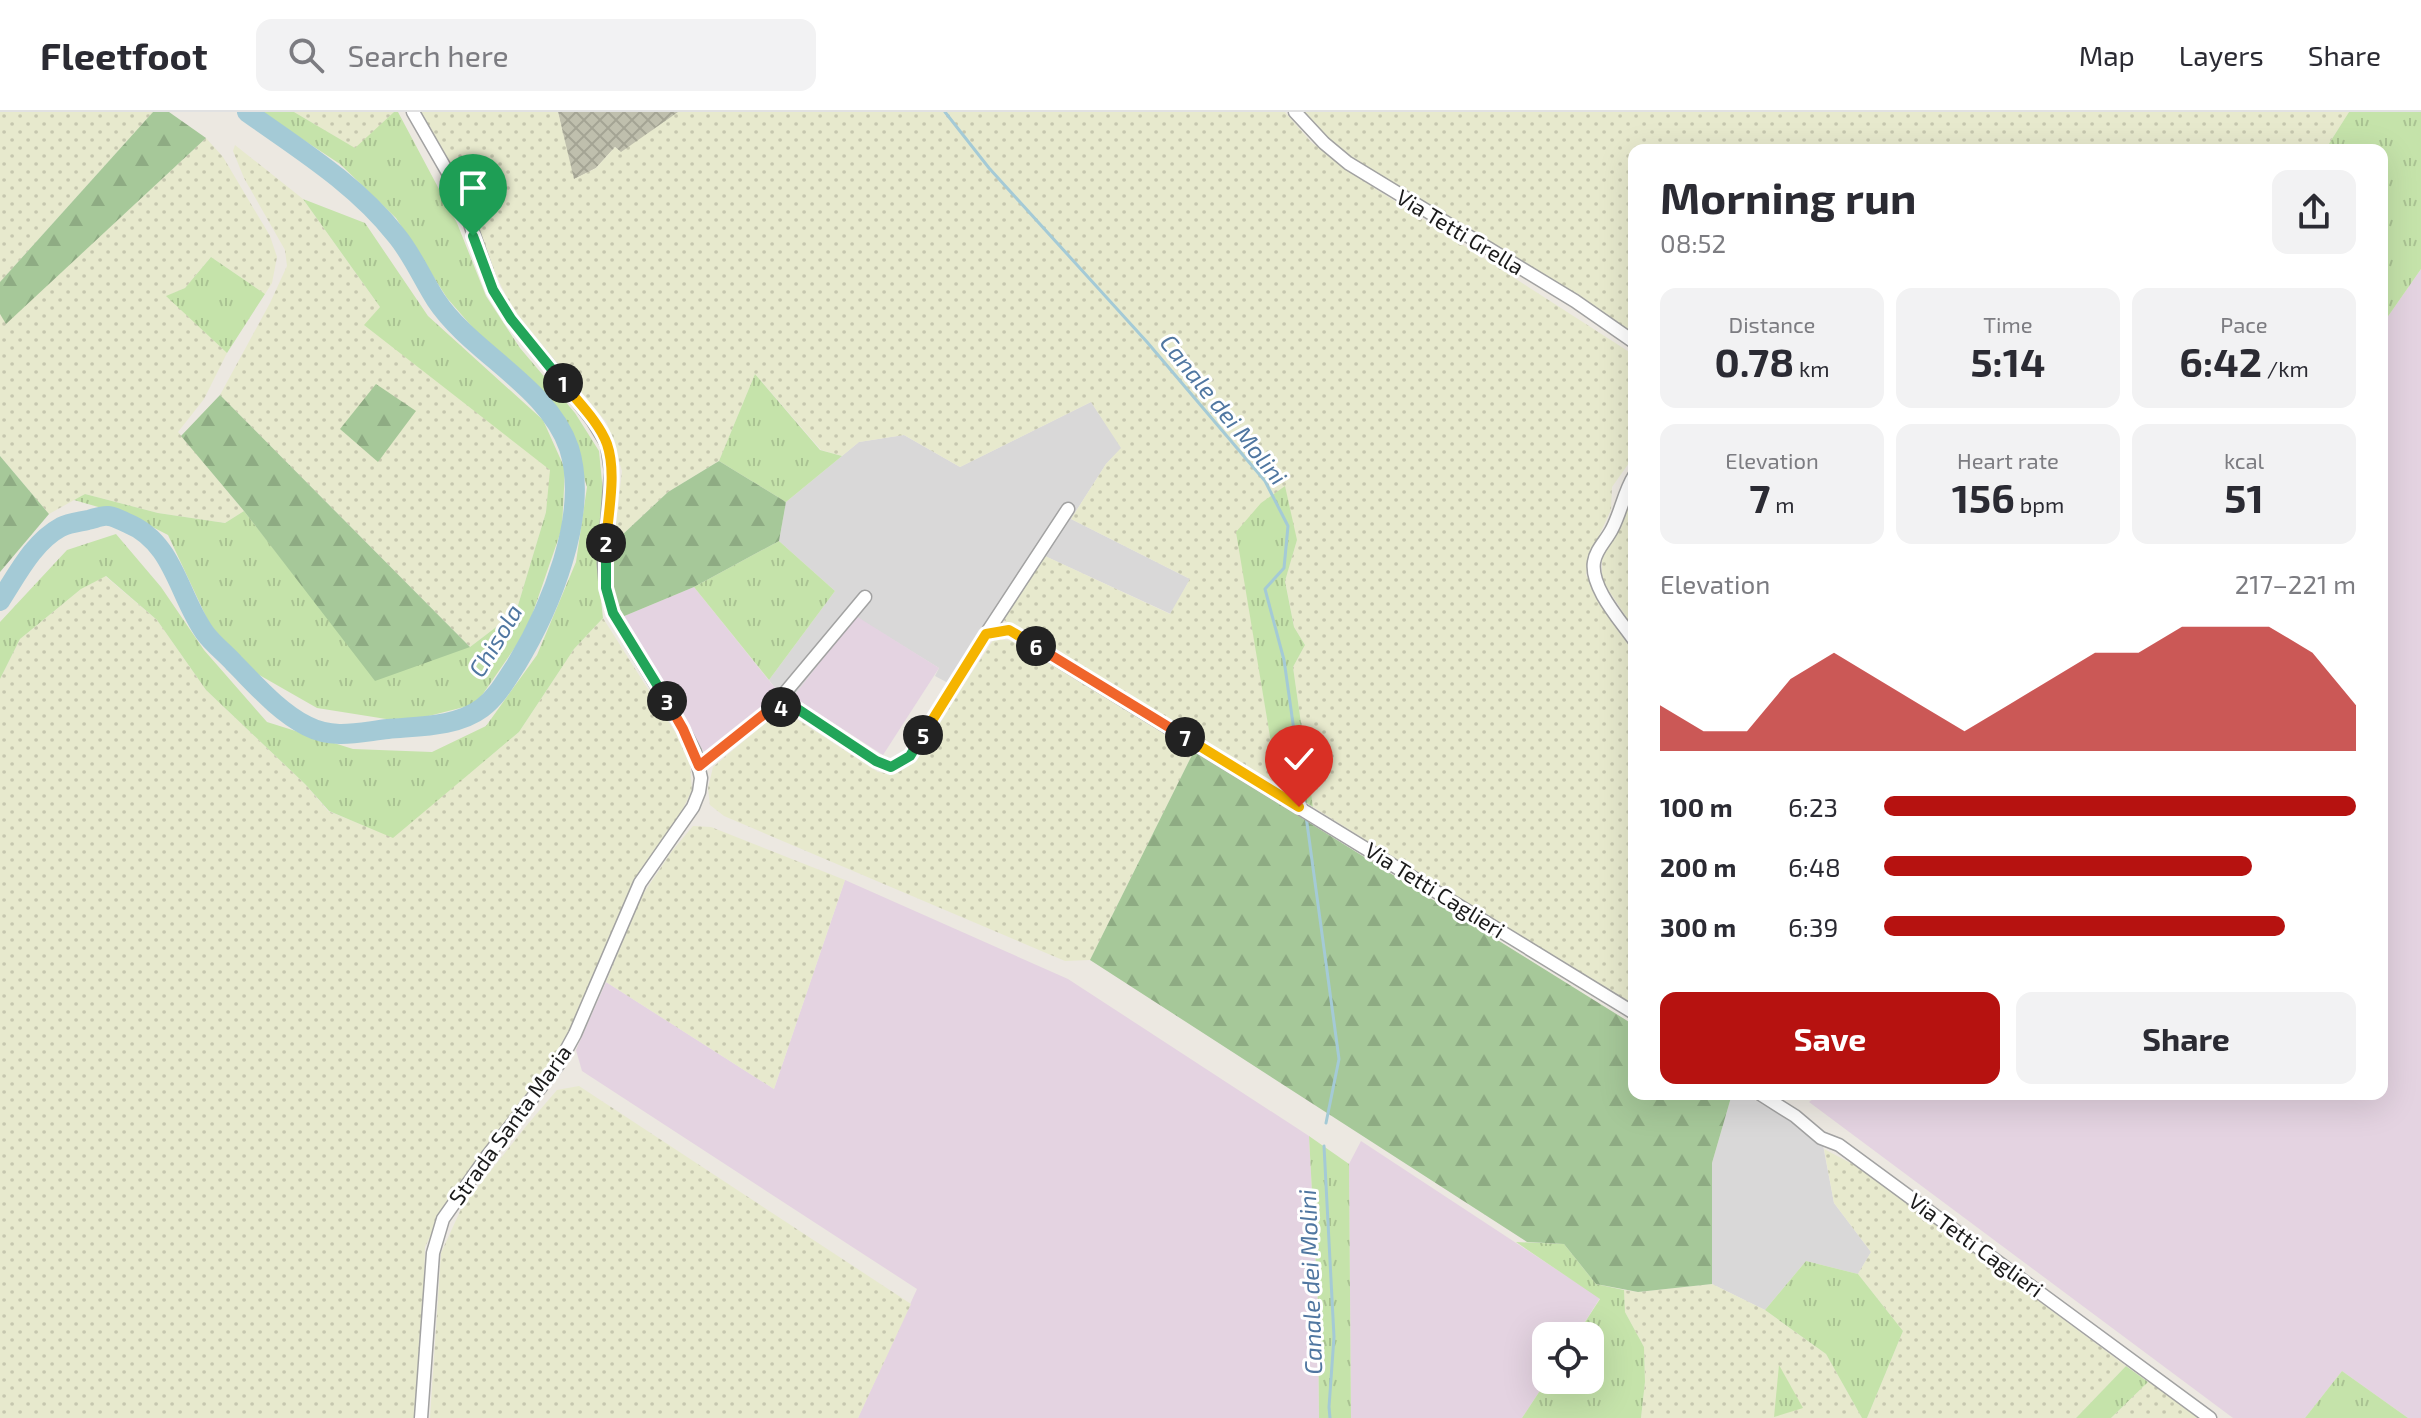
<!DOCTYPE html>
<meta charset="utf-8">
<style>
body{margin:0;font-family:"Exo 2",sans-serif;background:#f2f2f3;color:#2b2b33;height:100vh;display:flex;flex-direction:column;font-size:30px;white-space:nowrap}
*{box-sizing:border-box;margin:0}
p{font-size:26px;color:#7c7c81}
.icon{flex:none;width:44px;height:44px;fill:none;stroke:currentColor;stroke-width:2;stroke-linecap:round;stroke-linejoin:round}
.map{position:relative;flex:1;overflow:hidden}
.sheet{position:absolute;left:1628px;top:32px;width:760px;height:956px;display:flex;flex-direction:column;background:#fff;border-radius:16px;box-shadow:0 8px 32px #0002}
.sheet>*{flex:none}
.fabs{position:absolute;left:1532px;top:1210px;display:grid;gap:16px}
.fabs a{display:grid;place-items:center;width:72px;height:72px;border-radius:16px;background:#fff;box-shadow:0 8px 32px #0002;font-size:40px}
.pin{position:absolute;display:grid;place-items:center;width:68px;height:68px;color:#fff;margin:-82px -34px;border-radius:50% 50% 50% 0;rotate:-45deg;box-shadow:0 0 8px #0007}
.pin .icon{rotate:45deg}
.km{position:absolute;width:40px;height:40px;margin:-20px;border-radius:50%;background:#222;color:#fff;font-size:22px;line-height:40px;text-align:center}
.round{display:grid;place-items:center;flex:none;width:84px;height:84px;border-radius:16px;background:#f2f2f3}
.summary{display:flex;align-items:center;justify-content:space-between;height:136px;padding:0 32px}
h1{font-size:44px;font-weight:700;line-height:60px}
.stats{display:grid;grid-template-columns:repeat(3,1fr);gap:12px;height:136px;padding:8px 32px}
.stats div{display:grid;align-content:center;border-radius:16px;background:#f2f2f3;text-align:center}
.stats b{font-size:40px;font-weight:700}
.stats small{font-size:22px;font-weight:400}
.stats p{font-size:22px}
.chart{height:224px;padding:16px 32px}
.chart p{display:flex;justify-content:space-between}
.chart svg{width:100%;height:144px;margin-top:8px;fill:#b61210;opacity:.7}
.primary-button{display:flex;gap:16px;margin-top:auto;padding:16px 32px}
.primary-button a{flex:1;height:92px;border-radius:16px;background:#b61210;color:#fff;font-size:32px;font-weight:700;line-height:92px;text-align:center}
.primary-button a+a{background:#f2f2f3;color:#2b2b33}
ul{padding:0 32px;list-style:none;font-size:26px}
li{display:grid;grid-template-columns:128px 96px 1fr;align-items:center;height:60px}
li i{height:20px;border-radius:10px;background:#b61210}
header{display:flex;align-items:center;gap:48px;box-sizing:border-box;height:112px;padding:0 40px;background:#fff;border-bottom:2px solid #e1e1e2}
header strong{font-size:38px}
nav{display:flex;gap:44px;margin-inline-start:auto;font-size:28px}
.search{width:560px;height:72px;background:#f2f2f3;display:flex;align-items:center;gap:20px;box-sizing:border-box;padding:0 28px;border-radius:16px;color:#7c7c81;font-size:30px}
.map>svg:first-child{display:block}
.residential{fill:#d9d8d8}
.industrial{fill:#e4d3e1}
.construction{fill:url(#construction-cross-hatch)}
.farmland{fill:url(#farmland-dots)}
.grass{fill:url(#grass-tufts)}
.forest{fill:url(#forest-firs)}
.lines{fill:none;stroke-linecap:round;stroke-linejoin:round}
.stream{stroke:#a4cad6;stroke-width:3}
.river{stroke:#a4cad6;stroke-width:20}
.minor-casing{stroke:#a2a2a2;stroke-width:15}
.minor{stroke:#fff;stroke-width:12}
.split-1-casing{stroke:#fff;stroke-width:16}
.split-2-casing{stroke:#fff;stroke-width:16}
.split-3-casing{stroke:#fff;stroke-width:16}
.split-4-casing{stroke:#fff;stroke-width:16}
.split-5-casing{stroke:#fff;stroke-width:16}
.split-6-casing{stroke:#fff;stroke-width:16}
.split-7-casing{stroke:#fff;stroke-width:16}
.split-8-casing{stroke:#fff;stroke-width:16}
.split-1{stroke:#22a559;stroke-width:10}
.split-2{stroke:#f5b400;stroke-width:10}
.split-3{stroke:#22a559;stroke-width:10}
.split-4{stroke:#f0652b;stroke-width:10}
.split-5{stroke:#22a559;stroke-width:10}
.split-6{stroke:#f5b400;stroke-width:10}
.split-7{stroke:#f0652b;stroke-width:10}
.split-8{stroke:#f5b400;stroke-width:10}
.labels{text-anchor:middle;stroke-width:6;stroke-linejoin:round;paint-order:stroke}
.street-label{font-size:22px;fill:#1b1b1b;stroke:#fff}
.water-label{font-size:24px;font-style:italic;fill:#5077a1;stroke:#fff}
</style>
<header>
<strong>Fleetfoot</strong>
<div class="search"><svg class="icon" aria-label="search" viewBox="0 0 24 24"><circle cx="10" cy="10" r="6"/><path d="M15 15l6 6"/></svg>Search here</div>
<nav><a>Map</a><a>Layers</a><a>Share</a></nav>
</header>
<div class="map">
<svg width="2421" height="1306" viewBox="0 0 2421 1306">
<defs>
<pattern id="construction-cross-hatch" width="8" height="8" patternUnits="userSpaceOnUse" patternTransform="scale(2)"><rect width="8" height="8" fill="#bfbfad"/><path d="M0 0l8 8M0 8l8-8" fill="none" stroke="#a4a494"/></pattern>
<pattern id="farmland-dots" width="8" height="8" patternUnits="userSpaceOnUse" patternTransform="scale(2)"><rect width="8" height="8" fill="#e7e9cd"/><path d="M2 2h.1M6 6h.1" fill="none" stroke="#c6c7af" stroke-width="1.8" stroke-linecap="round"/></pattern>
<pattern id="grass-tufts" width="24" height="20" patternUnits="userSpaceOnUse" patternTransform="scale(2)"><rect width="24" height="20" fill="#c5e3aa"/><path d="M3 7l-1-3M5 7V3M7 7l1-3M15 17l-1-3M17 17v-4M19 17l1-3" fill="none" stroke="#a9c292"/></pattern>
<pattern id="forest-firs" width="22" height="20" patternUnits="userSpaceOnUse" patternTransform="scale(2)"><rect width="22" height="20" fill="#a6c899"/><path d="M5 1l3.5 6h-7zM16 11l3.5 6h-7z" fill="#8eab83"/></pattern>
</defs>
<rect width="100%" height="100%" fill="#ece8e1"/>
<!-- residential -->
<g class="residential">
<path d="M1091 290 1122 336 1106 352 1071 407 1190 467 1171 502 1036 440 950 572 935 564 939 556 856 505 793 585 779 581 769 568 835 479 779 429 786 390 859 330 904 323 960 355Z"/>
<path d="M1732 982H1745L1822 1028 1834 1091 1871 1140 1858 1162 1806 1149 1765 1198 1712 1172V1051Z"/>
</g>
<!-- industrial -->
<g class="industrial">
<path d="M2421 157V1306H2408L2342 1259 2305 1306H2233L1809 990 1820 982H2382V213Z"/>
<path d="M694 475 779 581 704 640 622 505Z"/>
<path d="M856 504 939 556 883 643 793 585Z"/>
<path d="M845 768 1068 867 1309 1024 1318 1193 1319 1306H858L917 1177 582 959 576 938 606 870 774 977Z"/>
<path d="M1361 1029 1600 1186 1576 1224H1546L1547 1268 1522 1306H1351L1349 1052Z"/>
</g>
<!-- construction -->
<path class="construction" d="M558 0H678V2L621 41 615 35 596 56 573 68Z"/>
<!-- farmland -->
<g class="farmland">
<path d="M0 0H153L0 170Z"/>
<path d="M294 0H394L356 37Z"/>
<path d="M419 0H558L574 67 596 56 615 35 621 40 678 0H1285L1311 30 1362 68 1634 243V344L1612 375 1611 398 1590 443 1586 463 1634 534V896L1313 695 1293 555 1305 533 1294 515 1285 468 1297 428 1237 420 1278 673 1174 614 1002 507 1043 443 1170 502 1190 467 1071 407 1106 352 1121 336 1091 290 960 355 904 323 859 330 842 344 821 338 755 262 719 349 668 380 621 424 613 439 622 359 607 311 513 198 488 147 462 70Z"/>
<path d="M1300 0H2349L2325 38H1634V227L1374 63 1325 28Z"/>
<path d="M206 26 223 45 270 124 277 145 272 171 265 182 211 145 185 176 167 184 227 241 204 287 178 320 244 399 225 411 158 401 85 382 49 402 0 344V202L6 211Z"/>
<path d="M235 33 303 87 380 195 365 213 551 358 546 400 516 500 470 535 220 283 270 191 287 154 285 138 244 66 233 39Z"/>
<path d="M1634 374V517L1602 468V448Z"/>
<path d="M105 464 157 508 206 578 305 672 328 699 393 725 519 620 574 537 603 506 689 642 692 678 680 703 633 774 570 921 552 951 439 1106 425 1135 422 1253 416 1306H0V567L20 527 81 477Z"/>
<path d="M994 527 1015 529 1194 639 1090 848 1065 849 724 704 710 693 708 676 713 655 771 606 784 602 797 607 878 660 895 662 911 652Z"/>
<path d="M693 714 711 715 845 768 774 977 606 870 641 785 672 739Z"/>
<path d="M579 974 911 1192 858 1306H430L441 1141 462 1095 527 1013 557 978Z"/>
<path d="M1824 1037 1862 1057 2126 1254 2076 1306H1867L1903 1219 1858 1162 1871 1140 1834 1091Z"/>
<path d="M1712 1172 1765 1198 1826 1242 1862 1306H1641L1645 1270 1644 1235 1625 1200 1624 1178 1638 1180Z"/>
<path d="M2148 1270 2182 1292 2200 1306H2111Z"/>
</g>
<!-- grass -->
<g class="grass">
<path d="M261 0H294L355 36 394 0H398L457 111 486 184 520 236 575 301 599 339 603 380 596 442 603 506 574 537 519 620 393 726 329 699 305 672 206 578 157 508 106 464 81 477 20 527 0 567V510L67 438 116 422 161 475 204 538 267 610 353 637 432 640 486 614 537 543 576 450 587 375 570 320 544 282 487 232 447 186 396 106 340 52Z"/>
<path d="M2349 0H2421V157L2382 213V38H2325Z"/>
<path d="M303 87 365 111 428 204 543 308 565 357 562 416 527 518 476 592 405 610 317 596 254 560 210 513 168 423 133 405 74 388 85 382 158 401 225 411 244 399 324 501 470 535 516 500 546 400 550 358 364 213 380 195Z"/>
<path d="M211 145 265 182 227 241 166 184 185 176Z"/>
<path d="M755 262 820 338 842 344 786 390 719 349Z"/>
<path d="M1285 374 1297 428 1285 469 1294 515 1305 533 1293 555 1313 695 1278 673 1236 420 1261 391Z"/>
<path d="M779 429 835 479 769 568 694 475Z"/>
<path d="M1309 1024 1349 1052 1351 1306H1319L1318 1193Z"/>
<path d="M1516 1130 1564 1132 1596 1172 1624 1178 1625 1200 1644 1235 1645 1270 1641 1306H1522L1547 1268H1590V1224H1576L1600 1187Z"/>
<path d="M1806 1149 1858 1162 1903 1219 1867 1306H1862L1826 1242 1765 1198Z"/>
<path d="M1779 1253 1803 1296 1774 1305Z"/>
<path d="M2126 1254 2148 1270 2111 1306H2076Z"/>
<path d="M2342 1259 2408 1306H2305Z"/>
</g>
<!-- forest -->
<g class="forest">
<path d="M153 0H169L206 26 6 212 0 202V170Z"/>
<path d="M376 272 416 299 378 350 340 317Z"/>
<path d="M220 283 470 535 375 569 244 399 181 324Z"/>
<path d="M0 344 49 402 0 460Z"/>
<path d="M719 349 786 390 779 429 694 475 622 505 614 481 613 439 621 424 668 380Z"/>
<path d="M1194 639 1634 913V982H1732L1712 1051V1172L1638 1180 1596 1172 1564 1132 1527 1130 1090 848Z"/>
</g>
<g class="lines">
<!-- stream -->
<g class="stream">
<path d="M945 0 989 56 1147 230 1265 369 1288 414 1284 456 1265 477 1284 548 1305 696"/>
<path d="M1306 704 1339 947 1326 1011"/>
<path d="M1324 1034 1334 1225 1329 1295 1330 1306"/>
</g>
<!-- river -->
<path class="river" d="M0 489C17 463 33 430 61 415 69 411 79 410 88 408 94 407 102 403 108 404 114 404 122 409 127 411 174 430 178 483 205 521 213 532 225 541 234 551 257 574 278 599 307 614 334 628 360 620 388 617 418 614 457 615 482 596 497 585 506 568 516 553 550 497 590 402 569 336 548 274 471 241 436 188 422 166 412 142 396 123 356 72 299 37 247 0"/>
<defs>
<g id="minor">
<path d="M413 0 459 80 493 178 511 207 558 264 593 309 607 332 611 360 604 451 606 476 613 501 683 617 695 640 701 666 699 680 693 695 640 771 575 922 558 953 488 1043 443 1107 433 1141 421 1306"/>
<path d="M1295 0 1324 31 1348 51 1575 189 1634 230"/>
<path d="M1634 364C1624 380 1621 400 1612 417 1606 429 1596 437 1594 450 1590 475 1620 508 1634 528"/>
<path d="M986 522 1009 518 1634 901"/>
<path d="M773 595 865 485"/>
<path d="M699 654 773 595 793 594 876 649 891 655 910 644 986 522 1068 397"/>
<path d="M1760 982 1795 1004 1821 1026 1839 1033 2210 1306"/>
</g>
</defs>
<!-- minor casing -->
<use href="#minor" class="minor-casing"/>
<!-- minor -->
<use href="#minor" class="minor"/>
</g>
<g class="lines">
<defs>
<path id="split-1" d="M473 124 493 178 511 207 563 271"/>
<path id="split-2" d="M563 271C577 289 599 310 607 332 617 361 608 401 606 431"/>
<path id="split-3" d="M606 431V476L613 501 667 589"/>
<path id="split-4" d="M667 589 683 617 699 654 773 595H781"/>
<path id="split-5" d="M781 595 793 594 876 649 891 655 910 644 923 623"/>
<path id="split-6" d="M923 623 986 522 1009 518 1036 534"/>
<path id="split-7" d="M1036 534 1185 625"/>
<path id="split-8" d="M1185 625 1299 695"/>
</defs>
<!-- split-1 casing -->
<use href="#split-1" class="split-1-casing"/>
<!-- split-2 casing -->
<use href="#split-2" class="split-2-casing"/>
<!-- split-3 casing -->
<use href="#split-3" class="split-3-casing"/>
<!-- split-4 casing -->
<use href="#split-4" class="split-4-casing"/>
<!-- split-5 casing -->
<use href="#split-5" class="split-5-casing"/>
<!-- split-6 casing -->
<use href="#split-6" class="split-6-casing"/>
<!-- split-7 casing -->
<use href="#split-7" class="split-7-casing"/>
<!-- split-8 casing -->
<use href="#split-8" class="split-8-casing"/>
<!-- split-1 -->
<use href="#split-1" class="split-1"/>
<!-- split-2 -->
<use href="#split-2" class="split-2"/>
<!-- split-3 -->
<use href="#split-3" class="split-3"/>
<!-- split-4 -->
<use href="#split-4" class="split-4"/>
<!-- split-5 -->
<use href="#split-5" class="split-5"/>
<!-- split-6 -->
<use href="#split-6" class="split-6"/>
<!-- split-7 -->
<use href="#split-7" class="split-7"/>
<!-- split-8 -->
<use href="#split-8" class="split-8"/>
</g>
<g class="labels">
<!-- street labels -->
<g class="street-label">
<text transform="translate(1460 120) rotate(31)" y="8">Via Tetti Grella</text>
<text transform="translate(1435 778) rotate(32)" y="8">Via Tetti Caglieri</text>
<text transform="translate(510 1013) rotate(-54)" y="8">Strada Santa Maria</text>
<text transform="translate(1976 1133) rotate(36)" y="8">Via Tetti Caglieri</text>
</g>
<!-- water labels -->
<g class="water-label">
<text transform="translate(1223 298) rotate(51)" y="8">Canale dei Molini</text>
<text transform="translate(496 529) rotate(-59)" y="8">Chisola</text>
<text transform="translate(1311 1170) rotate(-92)" y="8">Canale dei Molini</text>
</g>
</g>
</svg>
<div class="fabs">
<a><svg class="icon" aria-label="locate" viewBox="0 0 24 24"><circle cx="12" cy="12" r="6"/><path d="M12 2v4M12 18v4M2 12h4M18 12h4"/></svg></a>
</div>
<div class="pin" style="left:473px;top:124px;background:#1e9e55"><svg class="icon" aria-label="arrive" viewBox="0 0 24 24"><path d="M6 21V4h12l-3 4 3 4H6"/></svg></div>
<div class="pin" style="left:1299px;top:695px;background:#d93025"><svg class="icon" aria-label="check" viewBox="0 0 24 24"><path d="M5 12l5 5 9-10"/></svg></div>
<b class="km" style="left:563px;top:271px">1</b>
<b class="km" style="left:606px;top:431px">2</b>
<b class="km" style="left:667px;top:589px">3</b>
<b class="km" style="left:781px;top:595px">4</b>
<b class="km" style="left:923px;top:623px">5</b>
<b class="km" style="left:1036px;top:534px">6</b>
<b class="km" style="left:1185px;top:625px">7</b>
<section class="sheet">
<div class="summary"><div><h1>Morning run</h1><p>08:52</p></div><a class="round"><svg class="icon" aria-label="share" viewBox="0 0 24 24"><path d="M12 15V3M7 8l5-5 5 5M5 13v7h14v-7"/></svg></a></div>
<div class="stats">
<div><p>Distance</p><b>0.78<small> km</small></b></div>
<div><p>Time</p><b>5:14</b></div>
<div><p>Pace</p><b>6:42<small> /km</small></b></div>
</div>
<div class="stats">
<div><p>Elevation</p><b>7<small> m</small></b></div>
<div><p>Heart rate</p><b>156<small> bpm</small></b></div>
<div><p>kcal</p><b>51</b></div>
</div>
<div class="chart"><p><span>Elevation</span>217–221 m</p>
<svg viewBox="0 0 160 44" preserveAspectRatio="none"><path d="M0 44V30L10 38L20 38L30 22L40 14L50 22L60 30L70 38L80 30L90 22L100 14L110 14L120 6L130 6L140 6L150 14L160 30V44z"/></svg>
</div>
<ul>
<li><b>100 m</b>6:23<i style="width:100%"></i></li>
<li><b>200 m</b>6:48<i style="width:78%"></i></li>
<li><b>300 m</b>6:39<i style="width:85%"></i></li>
</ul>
<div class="primary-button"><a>Save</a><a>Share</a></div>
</section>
</div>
